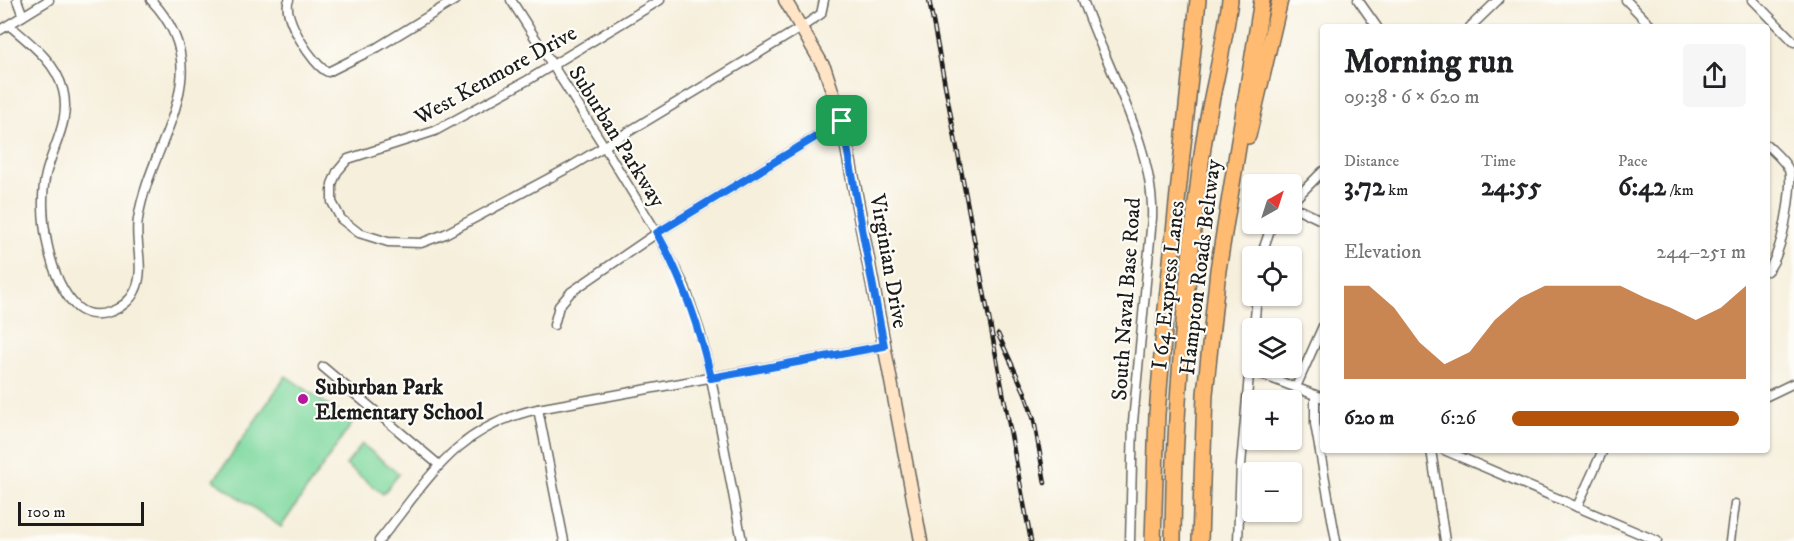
<!DOCTYPE html>
<meta charset="utf-8">
<style>
body{margin:0;font-family:"IM FELL DW Pica",serif;background:#f6f6f6;color:#202124;height:100vh;display:flex;flex-direction:column;font-size:22px;white-space:nowrap}
*{box-sizing:border-box;margin:0}
p{font-size:20px;color:#757577}
.icon{flex:none;width:33px;height:33px;fill:none;stroke:currentColor;stroke-width:2;stroke-linecap:round;stroke-linejoin:round}
.map{position:relative;flex:1;overflow:hidden}
.sheet{position:absolute;left:1320px;top:24px;width:450px;height:429px;display:flex;flex-direction:column;background:#fff;border-radius:6px;box-shadow:0 2px 4px #0004}
.sheet>*{flex:none}
.needle{width:39px;rotate:39deg}
.buttons{position:absolute;left:1242px;top:174px;display:grid;gap:12px}
.buttons a{display:grid;place-items:center;width:60px;height:60px;border-radius:6px;background:#fff;box-shadow:0 2px 4px #0004;font-size:30px}
.scale{position:absolute;left:18px;bottom:15px;width:126px;box-sizing:border-box;padding-left:6px;border:3px solid #1c1c1c;border-top:0;font-size:16px;line-height:21px;white-space:nowrap;color:#1c1c1c;-webkit-text-stroke:4px #fdfcf7;paint-order:stroke}
.pin{position:absolute;display:grid;place-items:center;width:51px;height:51px;color:#fff;margin:-26px;border-radius:12px;box-shadow:0 3px 9px #0006}
.round{display:grid;place-items:center;flex:none;width:63px;height:63px;border-radius:6px;background:#f6f6f6}
.summary{display:flex;align-items:center;justify-content:space-between;height:102px;padding:0 24px}
h1{font-size:33px;font-weight:700;line-height:45px}
.metrics{display:grid;grid-template-columns:repeat(3,1fr);gap:9px;height:102px;padding:6px 24px}
.metrics div{display:grid;align-content:center}
.metrics b{font-size:26px;font-weight:700}
.metrics small{font-size:16px;font-weight:400}
.metrics p{font-size:16px}
.chart{height:168px;padding:12px 24px}
.chart p{display:flex;justify-content:space-between}
.chart svg{width:100%;height:108px;margin-top:6px;fill:#b45309;opacity:.7}
ul{padding:0 24px;list-style:none;font-size:20px}
li{display:grid;grid-template-columns:96px 72px 1fr;align-items:center;height:45px}
li i{height:15px;border-radius:8px;background:#b45309}
.map>svg:first-child{display:block}
.green{fill:#7ed89e;stroke:#4d7a5d;stroke-width:1.5}
.lines{fill:none;stroke-linecap:round;stroke-linejoin:round}
.street-casing{stroke:#68665f;stroke-width:11}
.secondary-casing{stroke:#68665f;stroke-width:15}
.highway-casing{stroke:#68665f;stroke-width:18}
.street{stroke:#fff;stroke-width:8}
.secondary{stroke:#ffe4c6;stroke-width:12}
.highway{stroke:#ffbb71;stroke-width:15}
.rail-casing{stroke:#1c1c1c;stroke-width:4.5}
.rail{stroke:#fdfcf7;stroke-width:2;stroke-dasharray:7;stroke-linecap:butt}
.route-casing{stroke:#fff;stroke-width:12}
.route{stroke:#1a73e8;stroke-width:8}
.poi-dot{fill:#b5179e;stroke:#fdfcf7;stroke-width:2}
.labels{text-anchor:middle;stroke-width:4.5;stroke-linejoin:round;paint-order:stroke}
.street-label{font-size:22px;fill:#1c1c1c;stroke:#fdfcf7}
.poi-label{font-size:22px;font-weight:bold;fill:#1c1c1c;stroke:#fdfcf7;text-anchor:start}
</style>
<div class="map">
<svg width="1794" height="541" viewBox="0 0 1794 541">
<rect width="100%" height="100%" fill="#fdfcf7"/>
<filter id="ink" filterUnits="userSpaceOnUse"><feTurbulence type="fractalNoise" baseFrequency=".0167" numOctaves="2"/><feDisplacementMap in="SourceGraphic" scale="12" xChannelSelector="R" yChannelSelector="G"/><feConvolveMatrix kernelMatrix="1 2 1 2 8 2 1 2 1" color-interpolation-filters="sRGB"/></filter>
<filter id="wash" filterUnits="userSpaceOnUse"><feTurbulence type="fractalNoise" baseFrequency=".008" numOctaves="4" result="noise"/><feDisplacementMap in="SourceGraphic" scale="24" xChannelSelector="R" yChannelSelector="G"/><feGaussianBlur stdDeviation="1.35" result="paint"/><feColorMatrix in="noise" values="0 0 0 0 0 0 0 0 0 0 0 0 0 0 0 0 0 1.4 0 .05"/><feComposite in="paint" operator="in"/></filter>
<g filter="url(#wash)">
<rect width="100%" height="100%" fill="#f6efdc"/>
<!-- green -->
<g class="green">
<path d="M286 376 353 422 281 527 214 480Z"/>
<path d="M362 444 399 474 383 494 346 465Z"/>
</g>
</g>
<g filter="url(#ink)">
<g class="lines">
<defs>
<g id="street">
<path d="M17 0 23 16"/>
<path d="M289 0C281 15 313 66 328 72L378 47 455 0"/>
<path d="M511 0 604 146 657 233 685 287 700 332 711 378 742 541"/>
<path d="M660 0 528 80 435 131 348 159 337 172 332 184V202L341 219 359 233 388 242 421 243 445 234 570 167 802 27 821 14 824 0"/>
<path d="M1083 0C1106 67 1155 148 1152 218L1133 422 1130 541"/>
<path d="M1358 0 1377 27"/>
<path d="M1626 0 1652 27"/>
<path d="M1753 0 1794 42"/>
<path d="M9 25C30 43 56 62 63 90 71 120 53 146 46 174 37 210 48 280 77 307 95 323 126 310 135 291 146 270 134 242 138 219 151 138 221 74 151 0"/>
<path d="M1470 27 1498 0"/>
<path d="M0 30 49 0"/>
<path d="M1767 145C1774 152 1785 161 1789 170 1794 188 1781 259 1767 271"/>
<path d="M1292 202 1323 171"/>
<path d="M1292 206 1323 221"/>
<path d="M1261 256 1272 224"/>
<path d="M554 325 559 306 571 292 657 233 842 121"/>
<path d="M1254 328 1257 296"/>
<path d="M323 367 439 465"/>
<path d="M1250 370 1323 398"/>
<path d="M1296 387 1323 326"/>
<path d="M1315 395V424L1336 541"/>
<path d="M1767 396 1794 383"/>
<path d="M538 409 564 541"/>
<path d="M1431 450 1445 541"/>
<path d="M1444 450 1657 541"/>
<path d="M1577 507 1603 450"/>
<path d="M379 541C429 479 455 427 538 409L884 346"/>
<path d="M1238 541 1241 465 1252 341"/>
<path d="M1730 541 1735 504"/>
</g>
<path id="secondary" d="M785 0 825 69 842 121 921 541"/>
<g id="highway">
<path d="M1248 136 1280 0"/>
<path d="M1153 541 1157 414 1165 319 1198 0"/>
<path d="M1173 541C1174 409 1186 278 1203 147 1210 98 1224 50 1230 0"/>
<path d="M1200 541 1205 394 1218 270 1262 0"/>
</g>
</defs>
<!-- street casing -->
<use href="#street" class="street-casing"/>
<!-- secondary casing -->
<use href="#secondary" class="secondary-casing"/>
<!-- highway casing -->
<use href="#highway" class="highway-casing"/>
<!-- street -->
<use href="#street" class="street"/>
<!-- secondary -->
<use href="#secondary" class="secondary"/>
<!-- highway -->
<use href="#highway" class="highway"/>
<defs>
<g id="rail">
<path d="M929 0 1031 541"/>
<path d="M998 334 1025 393 1034 420 1045 483"/>
</g>
</defs>
<!-- rail casing -->
<use href="#rail" class="rail-casing"/>
<!-- rail -->
<use href="#rail" class="rail"/>
</g>
</g>
<g class="lines" filter="url(#ink)">
<defs>
<path id="route" d="M842 121 884 346 711 378C699 325 683 280 657 233Z"/>
</defs>
<!-- route casing -->
<use href="#route" class="route-casing"/>
<!-- route -->
<use href="#route" class="route"/>
</g>
<!-- markers -->
<circle class="poi-dot" cx="303" cy="399" r="6"/>
<g class="labels">
<!-- street labels -->
<g class="street-label">
<text transform="translate(495 74) rotate(-29)" y="8">West Kenmore Drive</text>
<text transform="translate(618 136) rotate(58)" y="8">Suburban Parkway</text>
<text transform="translate(890 261) rotate(80)" y="8">Virginian Drive</text>
<text transform="translate(1199 267) rotate(-83)" y="8">Hampton Roads Beltway</text>
<text transform="translate(1167 285) rotate(-84)" y="8">I 64 Express Lanes</text>
<text transform="translate(1125 299) rotate(-86)" y="8">South Naval Base Road</text>
</g>
<!-- poi labels -->
<g class="poi-label">
<text x="315" y="394">Suburban Park<tspan x="315" dy="25">Elementary School</tspan></text>
</g>
</g>
</svg>
<div class="buttons">
<a><svg class="needle" viewBox="-14 -14 28 28"><path d="M0-13l5 13h-10z" fill="#e53935"/><path d="M0 13l5-13h-10z" fill="#757577"/></svg></a>
<a><svg class="icon" aria-label="locate" viewBox="0 0 24 24"><circle cx="12" cy="12" r="6"/><path d="M12 2v4M12 18v4M2 12h4M18 12h4"/></svg></a>
<a><svg class="icon" aria-label="layers" viewBox="0 0 24 24"><path d="M12 4l9 5-9 5-9-5zM3 14l9 5 9-5"/></svg></a>
<a>+</a>
<a>−</a>
</div>
<div class="scale">100 m</div>
<div class="pin" style="left:842px;top:121px;background:#1e9e55"><svg class="icon" aria-label="arrive" viewBox="0 0 24 24"><path d="M6 21V4h12l-3 4 3 4H6"/></svg></div>
<section class="sheet">
<div class="summary"><div><h1>Morning run</h1><p>09:38 · 6 × 620 m</p></div><a class="round"><svg class="icon" aria-label="share" viewBox="0 0 24 24"><path d="M12 15V3M7 8l5-5 5 5M5 13v7h14v-7"/></svg></a></div>
<div class="metrics">
<div><p>Distance</p><b>3.72<small> km</small></b></div>
<div><p>Time</p><b>24:55</b></div>
<div><p>Pace</p><b>6:42<small> /km</small></b></div>
</div>
<div class="chart"><p><span>Elevation</span>244–251 m</p>
<svg viewBox="0 0 160 44" preserveAspectRatio="none"><path d="M0 44V6L10 6L20 15L30 29L40 38L50 33L60 20L70 11L80 6L90 6L100 6L110 6L120 11L130 15L140 20L150 15L160 6V44z"/></svg>
</div>
<ul>
<li><b>620 m</b>6:26<i style="width:97%"></i></li>
</ul>
</section>
</div>
